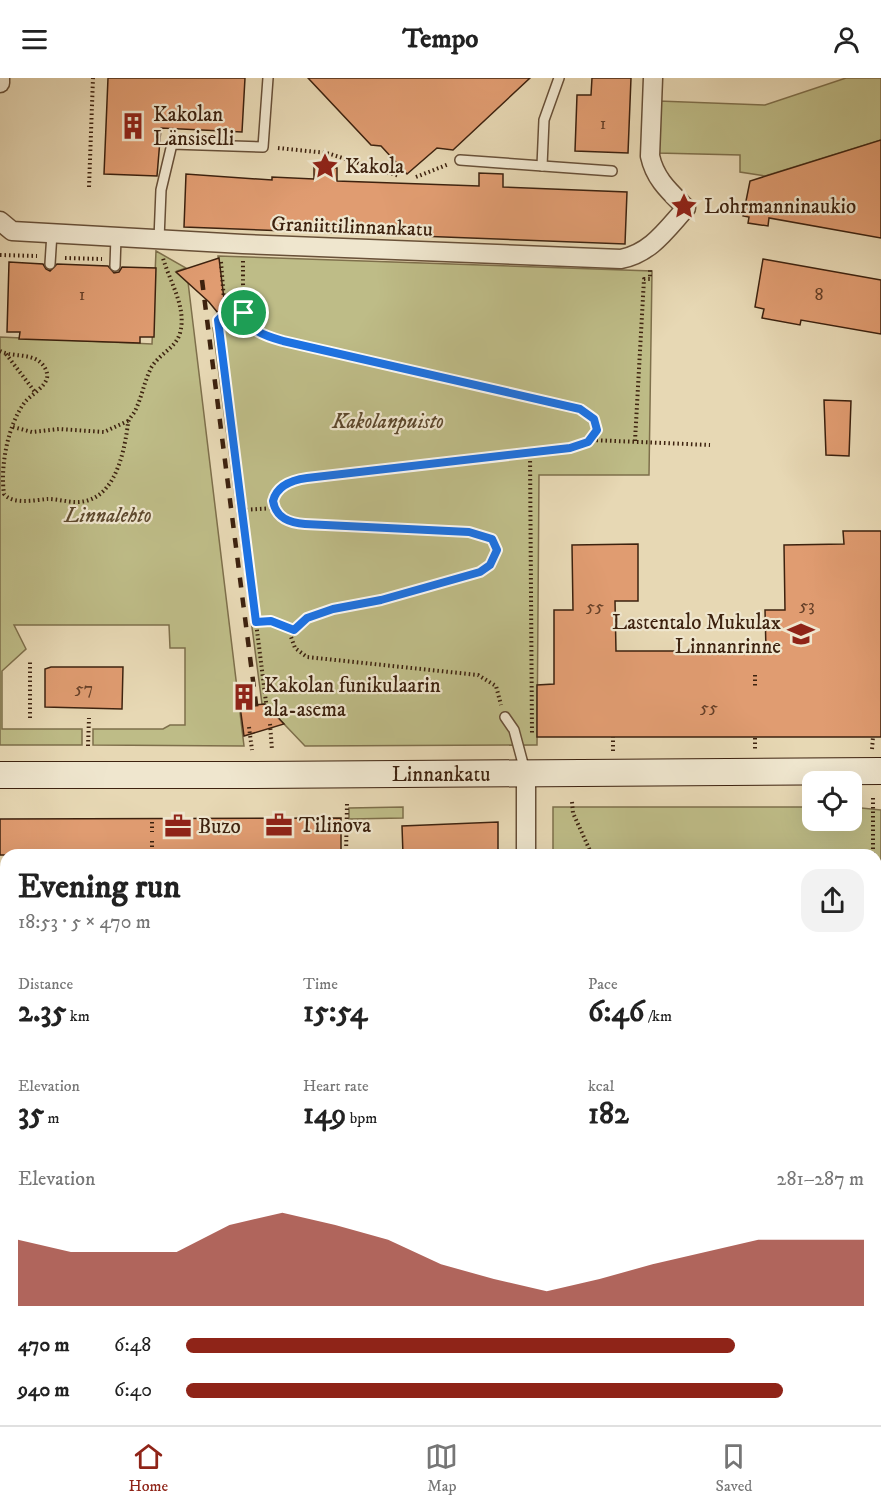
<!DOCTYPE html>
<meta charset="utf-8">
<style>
body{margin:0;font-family:"IM FELL DW Pica",serif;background:#f2f2f2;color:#222;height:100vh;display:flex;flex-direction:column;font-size:22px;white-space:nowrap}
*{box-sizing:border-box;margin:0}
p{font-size:20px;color:#767676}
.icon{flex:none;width:33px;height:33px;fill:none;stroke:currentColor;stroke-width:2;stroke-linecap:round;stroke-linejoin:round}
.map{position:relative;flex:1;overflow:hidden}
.sheet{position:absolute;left:0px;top:771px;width:882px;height:576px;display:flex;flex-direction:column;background:#fff;border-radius:18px 18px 0 0;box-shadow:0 6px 24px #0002}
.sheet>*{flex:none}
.fabs{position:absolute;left:802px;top:693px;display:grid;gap:12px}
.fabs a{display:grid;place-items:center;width:60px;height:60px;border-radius:12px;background:#fff;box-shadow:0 6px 24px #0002;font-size:30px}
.pin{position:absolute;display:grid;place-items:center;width:51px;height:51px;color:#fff;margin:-26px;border:3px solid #fff;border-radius:50%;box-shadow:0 2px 6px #0007}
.round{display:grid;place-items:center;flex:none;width:63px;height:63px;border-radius:18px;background:#f2f2f2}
.headline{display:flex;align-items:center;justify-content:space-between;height:102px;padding:0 18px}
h1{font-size:33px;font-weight:700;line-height:45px}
.figures{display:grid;grid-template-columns:repeat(3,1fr);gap:9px;height:102px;padding:6px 18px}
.figures div{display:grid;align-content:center}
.figures b{font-size:30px;font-weight:700}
.figures small{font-size:16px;font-weight:400}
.figures p{font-size:16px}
.chart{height:168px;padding:12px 18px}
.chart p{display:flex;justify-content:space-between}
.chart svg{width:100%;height:108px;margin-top:6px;fill:#8f2418;opacity:.7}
ul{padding:0 18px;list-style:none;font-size:20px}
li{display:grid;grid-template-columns:96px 72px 1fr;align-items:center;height:45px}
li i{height:15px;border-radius:8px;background:#8f2418}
header{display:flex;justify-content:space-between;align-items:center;height:78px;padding:0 18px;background:#fff;font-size:27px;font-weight:700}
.tab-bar{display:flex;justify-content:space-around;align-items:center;height:84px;border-top:2px solid #e0e0e0;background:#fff;font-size:16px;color:#767676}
.tab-bar a{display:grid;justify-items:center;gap:3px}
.tab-bar .current{color:#8f2418}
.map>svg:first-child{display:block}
.green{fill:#bebc87;stroke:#7e6f4b;stroke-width:1.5}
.water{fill:#97b9b0;stroke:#737d70;stroke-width:1.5}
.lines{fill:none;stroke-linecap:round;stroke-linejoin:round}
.ferry{stroke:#544837;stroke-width:1.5;stroke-dasharray:8 6;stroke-linecap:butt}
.building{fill:#e09c71;stroke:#3d220f;stroke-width:1.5}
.lane-casing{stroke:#685038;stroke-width:12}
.street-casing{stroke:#685038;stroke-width:21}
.secondary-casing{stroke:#3d220f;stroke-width:28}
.path{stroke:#3d220f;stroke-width:4;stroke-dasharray:1.5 3;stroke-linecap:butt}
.lane{stroke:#efe6ce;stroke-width:9}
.street{stroke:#efe6ce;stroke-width:18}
.secondary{stroke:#efe6ce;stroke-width:26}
.rail{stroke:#3d220f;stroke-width:4.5;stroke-dasharray:10 10;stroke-linecap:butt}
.route-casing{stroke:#fff;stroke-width:12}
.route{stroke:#1a73e8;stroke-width:8}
.labels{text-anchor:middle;stroke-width:4.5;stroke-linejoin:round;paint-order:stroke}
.number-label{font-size:18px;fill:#664028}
.poi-label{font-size:21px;fill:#3d220f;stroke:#efe6ce;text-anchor:start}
.street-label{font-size:21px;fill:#3d220f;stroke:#efe6ce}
.park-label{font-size:21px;font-style:italic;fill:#5d482d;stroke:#efe6ce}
</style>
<header><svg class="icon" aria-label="menu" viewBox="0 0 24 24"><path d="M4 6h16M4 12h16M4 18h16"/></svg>Tempo<svg class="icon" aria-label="person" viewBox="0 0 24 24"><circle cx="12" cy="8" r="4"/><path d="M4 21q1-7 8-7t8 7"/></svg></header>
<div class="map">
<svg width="881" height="1347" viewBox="0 0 881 1347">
<rect width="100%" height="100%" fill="#e7d8b4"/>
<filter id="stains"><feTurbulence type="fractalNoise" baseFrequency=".00333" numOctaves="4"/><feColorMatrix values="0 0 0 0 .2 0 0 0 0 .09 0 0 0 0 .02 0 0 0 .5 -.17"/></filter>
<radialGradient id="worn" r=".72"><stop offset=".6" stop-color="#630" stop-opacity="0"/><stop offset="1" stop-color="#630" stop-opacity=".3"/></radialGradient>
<!-- green -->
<g class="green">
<path d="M846 0H881V62L765 98 740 94V77L657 75 659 23 765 27Z"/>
<path d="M156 173 186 190 177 193 188 204 244 668 93 667V651H163L170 647H185V570H170L169 547H14L26 571 2 593V651H82V667H0V259L152 266Z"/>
<path d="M218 178 652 193 649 397H539L537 667 305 668 265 626H262L213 250 226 242Z"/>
<path d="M403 729V740L349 741V730Z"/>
<path d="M553 729H813V742H852V729L881 732V860L876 861V777H553Z"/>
</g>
<!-- water -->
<g class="water">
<path d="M881 926V1194H876V927Z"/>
<rect x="0" y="986" width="6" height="257"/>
</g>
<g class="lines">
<!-- ferry -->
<g class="ferry">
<path d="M876 1048H881"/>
<path d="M876 1075H881"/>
<path d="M0 1095H6"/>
<path d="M876 1096 881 1095"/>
<path d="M876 1112H881"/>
<path d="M0 1117H6"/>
<path d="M876 1130H881"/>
<path d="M0 1140H6"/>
<path d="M0 1160 6 1159"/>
<path d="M0 1181 6 1180"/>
</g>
</g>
<!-- building -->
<g class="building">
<path d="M108 0H245L242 54 161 50 157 98 104 96Z"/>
<path d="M308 0H530L453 72 437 70 407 96 381 68 371 67Z"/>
<path d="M592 0H631L628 75 575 73 577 17H591Z"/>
<path d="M881 62V160L769 140 768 148 748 145 749 139 743 138 750 103Z"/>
<path d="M314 89 337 90V103L479 108V95L503 96V109L627 114 625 166 184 149 186 96 272 102V99L314 101Z"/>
<path d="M219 180 227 246 209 224 176 194Z"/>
<path d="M763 181 881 202V256L801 242 800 247 762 240 764 231 755 229Z"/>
<path d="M9 184 43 186 46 191 50 193 57 186 108 188 114 195 119 194 122 189 156 190 154 259H140V265L19 261 20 254H7Z"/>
<path d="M824 322 851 323 849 378 826 377Z"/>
<path d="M843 453H881V659H537V607L554 606V532H573L572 467 638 466V523H615L616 573H766L765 532H785L784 467 844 466Z"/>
<path d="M51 589H123L122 631 45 629V591Z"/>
<path d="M265 626 284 646 244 658 240 628Z"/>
<path d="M341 740V777H0V741Z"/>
<path d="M498 744V777H403L402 748Z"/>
</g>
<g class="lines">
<defs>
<g id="lane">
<path d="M460 82 612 93"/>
<path d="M542 88 544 42 559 0"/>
<path d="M159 161 161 112 172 66 263 69 268 0"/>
<path d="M50 186 52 155"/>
<path d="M115 188 116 159"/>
<path d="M505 639 514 652 525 693"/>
</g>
<g id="street">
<path d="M0 5V0"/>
<path d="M0 143 12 153 243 166 621 181C651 175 666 152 686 130 669 113 655 101 650 78L653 0"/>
<path d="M526 695V777"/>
<path d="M876 897H881"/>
<path d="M0 923 6 922"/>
<path d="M615 1347 616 1341"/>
</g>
<g id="secondary">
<path d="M0 697H254L881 693"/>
<path d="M876 1233 881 1232"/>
<path d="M0 1278H6"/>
</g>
</defs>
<!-- lane casing -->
<use href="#lane" class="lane-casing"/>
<!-- street casing -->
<use href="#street" class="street-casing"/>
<!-- secondary casing -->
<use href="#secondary" class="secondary-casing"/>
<!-- path -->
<g class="path">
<path d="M278 70 327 75 399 98"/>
<path d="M416 99 449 86"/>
<path d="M89 109 93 0"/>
<path d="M0 177 37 178"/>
<path d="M65 180 102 181"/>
<path d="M243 183C243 248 240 252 306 269L569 328C597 336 610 357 576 369L295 402C269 413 265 438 296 445L469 454 492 461 496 469 495 478 490 487 480 494 421 512 317 536 302 543 291 559 295 570 307 579 478 597 496 608 501 627"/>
<path d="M221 184 225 235"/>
<path d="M245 235H225L218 242 268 640"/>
<path d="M0 273C14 280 32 274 43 287 46 291 48 296 47 300 45 309 31 317 25 324 8 346 0 388 4 416 13 427 35 422 48 421 61 421 75 427 89 422 117 413 125 370 128 345 129 340 133 337 135 333 142 319 144 304 151 290 159 276 176 270 180 255 187 229 170 205 163 180"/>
<path d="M6 276 35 314"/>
<path d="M13 349 32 354 59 351 104 354 128 343"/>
<path d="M592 362 710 367"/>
<path d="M635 363 644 201H650V191"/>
<path d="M530 374 532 656"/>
<path d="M242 432 275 430"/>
<path d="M256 545 271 543 294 552"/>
<path d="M755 597V608"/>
<path d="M30 640V582"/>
<path d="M270 646 272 672"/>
<path d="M249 649 252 672"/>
<path d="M755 660V672"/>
<path d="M88 668 89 640"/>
<path d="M872 671 873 659"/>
<path d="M613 673V659"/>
<path d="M873 720V777"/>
<path d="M572 724 573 735 592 777"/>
<path d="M152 744V754"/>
<path d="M152 763V777"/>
<path d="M346 777 347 726"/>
<path d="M0 797H6"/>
<path d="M876 797H881"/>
<path d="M0 971H6"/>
<path d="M0 1305 6 1304"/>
<path d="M434 1341H436"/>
<path d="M712 1345 713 1341"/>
<path d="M106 1347 107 1341"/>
<path d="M137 1347 138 1341"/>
</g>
<!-- lane -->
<use href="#lane" class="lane"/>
<!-- street -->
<use href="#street" class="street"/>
<!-- secondary -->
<use href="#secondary" class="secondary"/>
<!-- rail -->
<path class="rail" d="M202 202 257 634"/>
</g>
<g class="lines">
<defs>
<path id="route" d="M225 235H244C250 254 266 258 283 263L580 331 594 341 597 352 588 364 570 370 307 400C292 402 277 407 273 423 276 440 289 445 305 446L469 454 492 461 497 472 490 487 480 494 381 522 333 531 307 540 294 552 271 543 256 544 218 242Z"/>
</defs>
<!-- route casing -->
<use href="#route" class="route-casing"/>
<!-- route -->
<use href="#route" class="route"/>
</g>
<!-- icons -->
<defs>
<symbol id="building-bare" viewBox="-9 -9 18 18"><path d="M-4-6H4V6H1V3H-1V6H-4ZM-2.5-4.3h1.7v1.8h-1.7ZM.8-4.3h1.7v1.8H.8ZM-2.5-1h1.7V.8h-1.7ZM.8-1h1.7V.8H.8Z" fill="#8f2418" stroke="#efe6ce" stroke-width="2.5" paint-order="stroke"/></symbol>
<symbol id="sight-bare" viewBox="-9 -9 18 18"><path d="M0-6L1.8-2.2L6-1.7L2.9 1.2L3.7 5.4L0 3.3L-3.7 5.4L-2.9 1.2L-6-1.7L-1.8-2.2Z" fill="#8f2418" stroke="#efe6ce" stroke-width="2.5" paint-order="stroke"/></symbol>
<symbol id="school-bare" viewBox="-9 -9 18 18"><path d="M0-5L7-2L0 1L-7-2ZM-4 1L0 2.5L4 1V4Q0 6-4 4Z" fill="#8f2418" stroke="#efe6ce" stroke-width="2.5" paint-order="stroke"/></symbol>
<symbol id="office-bare" viewBox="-9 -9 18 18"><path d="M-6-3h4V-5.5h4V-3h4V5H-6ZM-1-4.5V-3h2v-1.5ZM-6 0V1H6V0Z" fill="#8f2418" stroke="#efe6ce" stroke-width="2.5" paint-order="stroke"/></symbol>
</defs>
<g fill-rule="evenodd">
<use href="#building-bare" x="114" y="29" width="38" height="38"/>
<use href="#sight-bare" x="306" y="69" width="38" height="38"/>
<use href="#sight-bare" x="665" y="109" width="38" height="38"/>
<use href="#school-bare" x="782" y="537" width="38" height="38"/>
<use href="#building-bare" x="225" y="600" width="38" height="38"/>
<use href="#office-bare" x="260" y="728" width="38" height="38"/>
<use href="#office-bare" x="159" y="729" width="38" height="38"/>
</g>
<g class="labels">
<!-- number labels -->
<g class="number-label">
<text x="603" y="51">1</text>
<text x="82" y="222">1</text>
<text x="819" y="222">8</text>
<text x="807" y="533">53</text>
<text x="595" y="534">55</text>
<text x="84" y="616">57</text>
<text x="709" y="635">55</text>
</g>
<!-- poi labels -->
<g class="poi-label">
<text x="153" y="43">Kakolan<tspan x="153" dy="24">Länsiselli</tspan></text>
<text x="345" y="95">Kakola</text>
<text x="704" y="135">Lohrmanninaukio</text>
<text x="781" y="551" text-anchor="end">Lastentalo Mukulax<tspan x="781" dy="24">Linnanrinne</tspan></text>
<text x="264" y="614">Kakolan funikulaarin<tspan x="264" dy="24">ala-asema</tspan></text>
<text x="299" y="754">Tilinova</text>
<text x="198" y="755">Buzo</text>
</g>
<!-- street labels -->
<g class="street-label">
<text transform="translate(352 148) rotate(2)" y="7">Graniittilinnankatu</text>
<text x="441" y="703">Linnankatu</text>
</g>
<!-- park labels -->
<g class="park-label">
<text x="388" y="350">Kakolanpuisto</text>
<text x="108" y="444">Linnalehto</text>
</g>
</g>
<rect width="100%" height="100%" filter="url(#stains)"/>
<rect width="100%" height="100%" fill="url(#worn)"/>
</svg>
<div class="fabs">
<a><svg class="icon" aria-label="locate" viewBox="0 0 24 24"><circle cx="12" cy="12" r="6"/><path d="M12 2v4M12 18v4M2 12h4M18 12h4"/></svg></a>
</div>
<div class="pin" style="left:244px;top:235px;background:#1e9e55"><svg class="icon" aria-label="arrive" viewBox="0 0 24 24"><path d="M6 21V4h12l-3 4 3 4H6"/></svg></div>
<section class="sheet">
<div class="headline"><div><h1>Evening run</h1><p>18:53 · 5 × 470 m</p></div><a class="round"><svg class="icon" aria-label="share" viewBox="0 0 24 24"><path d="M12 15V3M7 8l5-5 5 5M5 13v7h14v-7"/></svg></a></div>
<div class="figures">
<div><p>Distance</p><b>2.35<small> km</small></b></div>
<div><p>Time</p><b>15:54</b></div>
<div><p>Pace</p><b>6:46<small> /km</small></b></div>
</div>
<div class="figures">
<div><p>Elevation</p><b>35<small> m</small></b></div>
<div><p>Heart rate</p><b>149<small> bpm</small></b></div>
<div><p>kcal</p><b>182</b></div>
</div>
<div class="chart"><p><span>Elevation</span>281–287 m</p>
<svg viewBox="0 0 160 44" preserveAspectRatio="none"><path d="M0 44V17L10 22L20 22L30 22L40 11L50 6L60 11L70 17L80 27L90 33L100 38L110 33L120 27L130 22L140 17L150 17L160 17V44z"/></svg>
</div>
<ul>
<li><b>470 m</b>6:48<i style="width:81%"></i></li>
<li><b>940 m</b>6:40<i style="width:88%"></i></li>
</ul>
</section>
</div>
<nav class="tab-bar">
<a class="current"><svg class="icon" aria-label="home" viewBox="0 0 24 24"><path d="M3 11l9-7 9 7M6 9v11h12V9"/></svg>Home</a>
<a><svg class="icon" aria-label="map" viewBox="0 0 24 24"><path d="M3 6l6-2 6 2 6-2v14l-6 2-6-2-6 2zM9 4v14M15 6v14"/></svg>Map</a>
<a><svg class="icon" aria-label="saved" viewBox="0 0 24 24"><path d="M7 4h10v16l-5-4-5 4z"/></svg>Saved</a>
</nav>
